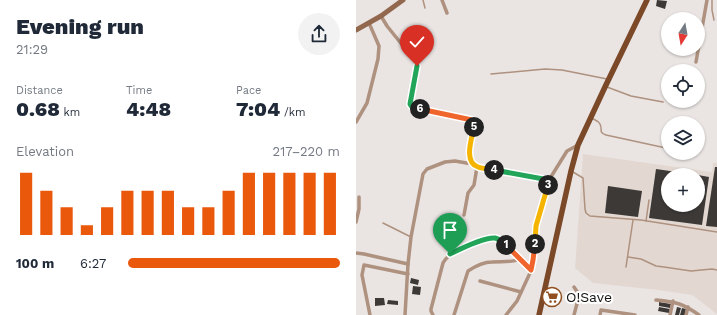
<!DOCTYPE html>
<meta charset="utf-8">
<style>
body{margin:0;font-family:"Work Sans",sans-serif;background:#f2f2f3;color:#1f2937;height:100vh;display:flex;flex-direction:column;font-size:15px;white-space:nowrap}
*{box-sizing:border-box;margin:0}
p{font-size:13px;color:#747a83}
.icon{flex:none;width:22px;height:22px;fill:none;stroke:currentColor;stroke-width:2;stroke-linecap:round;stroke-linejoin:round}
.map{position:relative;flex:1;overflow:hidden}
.sheet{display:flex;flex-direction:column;background:#fff;width:356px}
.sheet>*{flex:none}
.needle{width:26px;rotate:191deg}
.tools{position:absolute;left:305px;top:12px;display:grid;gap:8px}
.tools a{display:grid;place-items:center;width:44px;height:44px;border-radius:50%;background:#fff;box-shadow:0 1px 3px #0004;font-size:20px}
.pin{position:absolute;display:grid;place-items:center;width:34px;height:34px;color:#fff;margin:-41px -17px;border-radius:50% 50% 50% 0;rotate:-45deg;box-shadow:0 0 4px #0007}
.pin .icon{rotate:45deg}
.km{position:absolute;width:20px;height:20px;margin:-10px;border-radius:50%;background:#222;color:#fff;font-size:11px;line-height:20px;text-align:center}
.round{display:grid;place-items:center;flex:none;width:42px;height:42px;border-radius:21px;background:#f2f2f3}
.overview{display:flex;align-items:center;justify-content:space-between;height:68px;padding:0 16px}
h1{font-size:22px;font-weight:800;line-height:30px}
.stats{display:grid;grid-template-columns:repeat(3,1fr);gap:6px;height:68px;padding:4px 16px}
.stats div{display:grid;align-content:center}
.stats b{font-size:20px;font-weight:800}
.stats small{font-size:11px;font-weight:400}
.stats p{font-size:11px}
.chart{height:112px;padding:8px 16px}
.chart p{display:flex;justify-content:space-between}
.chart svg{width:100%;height:72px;margin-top:4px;stroke:#ea580c;stroke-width:6}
ul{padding:0 16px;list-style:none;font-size:13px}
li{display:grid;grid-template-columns:64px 48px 1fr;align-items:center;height:30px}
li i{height:10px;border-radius:5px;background:#ea580c}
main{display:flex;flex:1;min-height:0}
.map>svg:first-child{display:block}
.built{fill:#e3d8d1;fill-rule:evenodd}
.building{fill:#3c3937}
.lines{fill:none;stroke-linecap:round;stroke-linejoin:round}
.service{stroke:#ae917f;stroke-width:1.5}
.minor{stroke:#ae917f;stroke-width:3.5}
.secondary{stroke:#91674d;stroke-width:5}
.primary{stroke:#7b4928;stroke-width:5.5}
.split-1-casing{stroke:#fff;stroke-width:8}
.split-2-casing{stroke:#fff;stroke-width:8}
.split-3-casing{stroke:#fff;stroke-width:8}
.split-4-casing{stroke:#fff;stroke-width:8}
.split-5-casing{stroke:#fff;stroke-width:8}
.split-6-casing{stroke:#fff;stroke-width:8}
.split-7-casing{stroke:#fff;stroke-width:8}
.split-1{stroke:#22a559;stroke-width:5}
.split-2{stroke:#f0652b;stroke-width:5}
.split-3{stroke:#f5b400;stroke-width:5}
.split-4{stroke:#22a559;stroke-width:5}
.split-5{stroke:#f5b400;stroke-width:5}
.split-6{stroke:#f0652b;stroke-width:5}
.split-7{stroke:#22a559;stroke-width:5}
.labels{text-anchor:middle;stroke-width:4;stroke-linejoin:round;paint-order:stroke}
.poi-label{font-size:14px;fill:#161514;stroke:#fff;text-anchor:start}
</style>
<main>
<section class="sheet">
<div class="overview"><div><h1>Evening run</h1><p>21:29</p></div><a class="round"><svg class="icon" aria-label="share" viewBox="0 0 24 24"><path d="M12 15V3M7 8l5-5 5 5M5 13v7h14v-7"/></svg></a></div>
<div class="stats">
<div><p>Distance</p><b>0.68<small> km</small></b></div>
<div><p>Time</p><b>4:48</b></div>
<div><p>Pace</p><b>7:04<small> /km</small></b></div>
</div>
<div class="chart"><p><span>Elevation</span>217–220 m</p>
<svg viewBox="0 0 160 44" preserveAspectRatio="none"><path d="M5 44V6M15 44V17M25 44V27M35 44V38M45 44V27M55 44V17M65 44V17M75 44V17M85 44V27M95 44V27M105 44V17M115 44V6M125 44V6M135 44V6M145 44V6M155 44V6"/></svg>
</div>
<ul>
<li><b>100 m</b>6:27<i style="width:100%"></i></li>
</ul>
</section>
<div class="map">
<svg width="361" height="315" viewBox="0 0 361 315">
<rect width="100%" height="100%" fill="#eae5e3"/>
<!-- built -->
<path class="built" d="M227 154 356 172 357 163H361V314L336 295 302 290 237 283 219 268ZM312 175H342V205H312Z"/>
<!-- building -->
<g class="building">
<path d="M301 0 311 1 309 9 300 6Z"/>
<path d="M359 167H361V227L350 226Z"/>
<path d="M300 169 335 174V175H312V205H342V175L353 177 346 225 293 218Z"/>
<path d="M252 186 286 191 282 217 249 213Z"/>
<path d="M55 278 63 280 62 285 54 283Z"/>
<path d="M57 286 65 287 64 295 56 294Z"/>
<path d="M19 298H28L29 305 19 306Z"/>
<path d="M32 300 42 301V305L31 304Z"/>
<path d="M303 302 315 304 314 308 303 306Z"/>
<path d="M303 307 314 309 313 313 302 311Z"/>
<path d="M321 307 325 308 323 315H319Z"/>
<path d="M326 308 330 309 329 315H324Z"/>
</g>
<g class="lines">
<!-- service -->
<g class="service">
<path d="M67 0 69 8"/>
<path d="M356 0V10L358 20"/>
<path d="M135 74 189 69 206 70 251 79"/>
<path d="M251 87 275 96 307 102"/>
<path d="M236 118C238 120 243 121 244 124 247 130 242 132 250 135L310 148"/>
<path d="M217 172 227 178 229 209 230 213 234 216 285 220 361 232"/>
<path d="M290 221 293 200"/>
<path d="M27 223 55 237"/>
<path d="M272 257 285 259 300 266 308 267 335 271 356 269 361 270"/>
<path d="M270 267 277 220"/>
</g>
<!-- minor -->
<g class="minor">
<path d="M86 0 91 13"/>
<path d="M25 16 31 26 60 62 61 69 54 104 56 107 117 119 119 124C117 133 111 151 114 160 116 164 118 165 121 167"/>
<path d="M340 62 351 0"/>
<path d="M0 122 11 103 22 59 23 46 13 23"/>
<path d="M108 215 112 193 118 185 121 167 143 170 193 180"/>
<path d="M0 222 3 209V197"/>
<path d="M0 253 8 254 52 264"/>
<path d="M124 281 165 292"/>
<path d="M300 300C320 302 326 303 343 315"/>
<path d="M14 315 6 275 8 265 52 274"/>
<path d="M49 315 52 264 55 237 67 174 71 169 89 162 99 161 116 164"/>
<path d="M77 315 75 311V309L87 263C93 251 124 238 137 238 141 238 144 240 146 241L175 270"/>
<path d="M98 315 112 271C118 267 128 262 136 262 145 261 155 263 164 259"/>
<path d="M150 315 161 301 174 273 177 260 180 226 193 180 211 151 222 145"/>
<path d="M218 315 223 296 222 293 218 287"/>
<path d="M244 315 245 310 279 315"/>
<path d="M314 315 317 301"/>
<path d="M330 315 332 307"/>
</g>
<!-- secondary -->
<path class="secondary" d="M0 30 25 16 47 0"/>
<!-- primary -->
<path class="primary" d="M183 315 215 171 222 145 249 87 291 0"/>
</g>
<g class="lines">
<defs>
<path id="split-1" d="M94 254C104 249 128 237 139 238 143 239 147 242 150 245"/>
<path id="split-2" d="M150 245 175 270 177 260 179 244"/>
<path id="split-3" d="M179 244 180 226 192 185"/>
<path id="split-4" d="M138 170 193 180 192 185"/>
<path id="split-5" d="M118 127C116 138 107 162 122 167 127 169 133 169 138 170"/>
<path id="split-6" d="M64 109 116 120 119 124 118 127"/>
<path id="split-7" d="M61 66 54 104 56 107 64 109"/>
</defs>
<!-- split-1 casing -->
<use href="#split-1" class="split-1-casing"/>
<!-- split-2 casing -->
<use href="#split-2" class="split-2-casing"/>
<!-- split-3 casing -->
<use href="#split-3" class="split-3-casing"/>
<!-- split-4 casing -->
<use href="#split-4" class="split-4-casing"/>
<!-- split-5 casing -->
<use href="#split-5" class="split-5-casing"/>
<!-- split-6 casing -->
<use href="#split-6" class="split-6-casing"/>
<!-- split-7 casing -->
<use href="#split-7" class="split-7-casing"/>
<!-- split-1 -->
<use href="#split-1" class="split-1"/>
<!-- split-2 -->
<use href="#split-2" class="split-2"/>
<!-- split-3 -->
<use href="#split-3" class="split-3"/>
<!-- split-4 -->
<use href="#split-4" class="split-4"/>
<!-- split-5 -->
<use href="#split-5" class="split-5"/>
<!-- split-6 -->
<use href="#split-6" class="split-6"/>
<!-- split-7 -->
<use href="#split-7" class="split-7"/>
</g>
<!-- icons -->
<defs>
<symbol id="supermarket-ring" viewBox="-11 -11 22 22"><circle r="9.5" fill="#fff" stroke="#914e1e" stroke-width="1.5"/><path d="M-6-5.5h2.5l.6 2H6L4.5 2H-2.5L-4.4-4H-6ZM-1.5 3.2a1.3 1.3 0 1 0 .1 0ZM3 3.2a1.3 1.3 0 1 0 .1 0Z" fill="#914e1e"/></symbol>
</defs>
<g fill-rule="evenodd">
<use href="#supermarket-ring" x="185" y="286" width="22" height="22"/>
</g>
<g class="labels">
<!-- poi labels -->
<g class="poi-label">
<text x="210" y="302">O!Save</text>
</g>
</g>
</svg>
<div class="tools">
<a><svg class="needle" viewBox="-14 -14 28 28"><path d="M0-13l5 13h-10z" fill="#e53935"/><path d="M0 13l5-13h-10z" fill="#747a83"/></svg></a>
<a><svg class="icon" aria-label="locate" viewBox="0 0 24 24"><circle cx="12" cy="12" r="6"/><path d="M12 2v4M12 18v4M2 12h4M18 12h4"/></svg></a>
<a><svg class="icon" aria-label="layers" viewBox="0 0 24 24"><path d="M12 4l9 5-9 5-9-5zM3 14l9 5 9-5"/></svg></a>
<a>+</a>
</div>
<div class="pin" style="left:94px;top:254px;background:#1e9e55"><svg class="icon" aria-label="arrive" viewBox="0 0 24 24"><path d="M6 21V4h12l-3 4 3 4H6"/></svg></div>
<div class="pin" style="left:61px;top:66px;background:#d93025"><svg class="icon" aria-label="check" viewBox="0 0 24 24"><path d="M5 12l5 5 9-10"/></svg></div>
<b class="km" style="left:150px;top:245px">1</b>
<b class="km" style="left:179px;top:244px">2</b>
<b class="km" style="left:192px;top:185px">3</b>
<b class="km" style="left:138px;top:170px">4</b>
<b class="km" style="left:118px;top:127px">5</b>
<b class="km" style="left:64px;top:109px">6</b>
</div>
</main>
